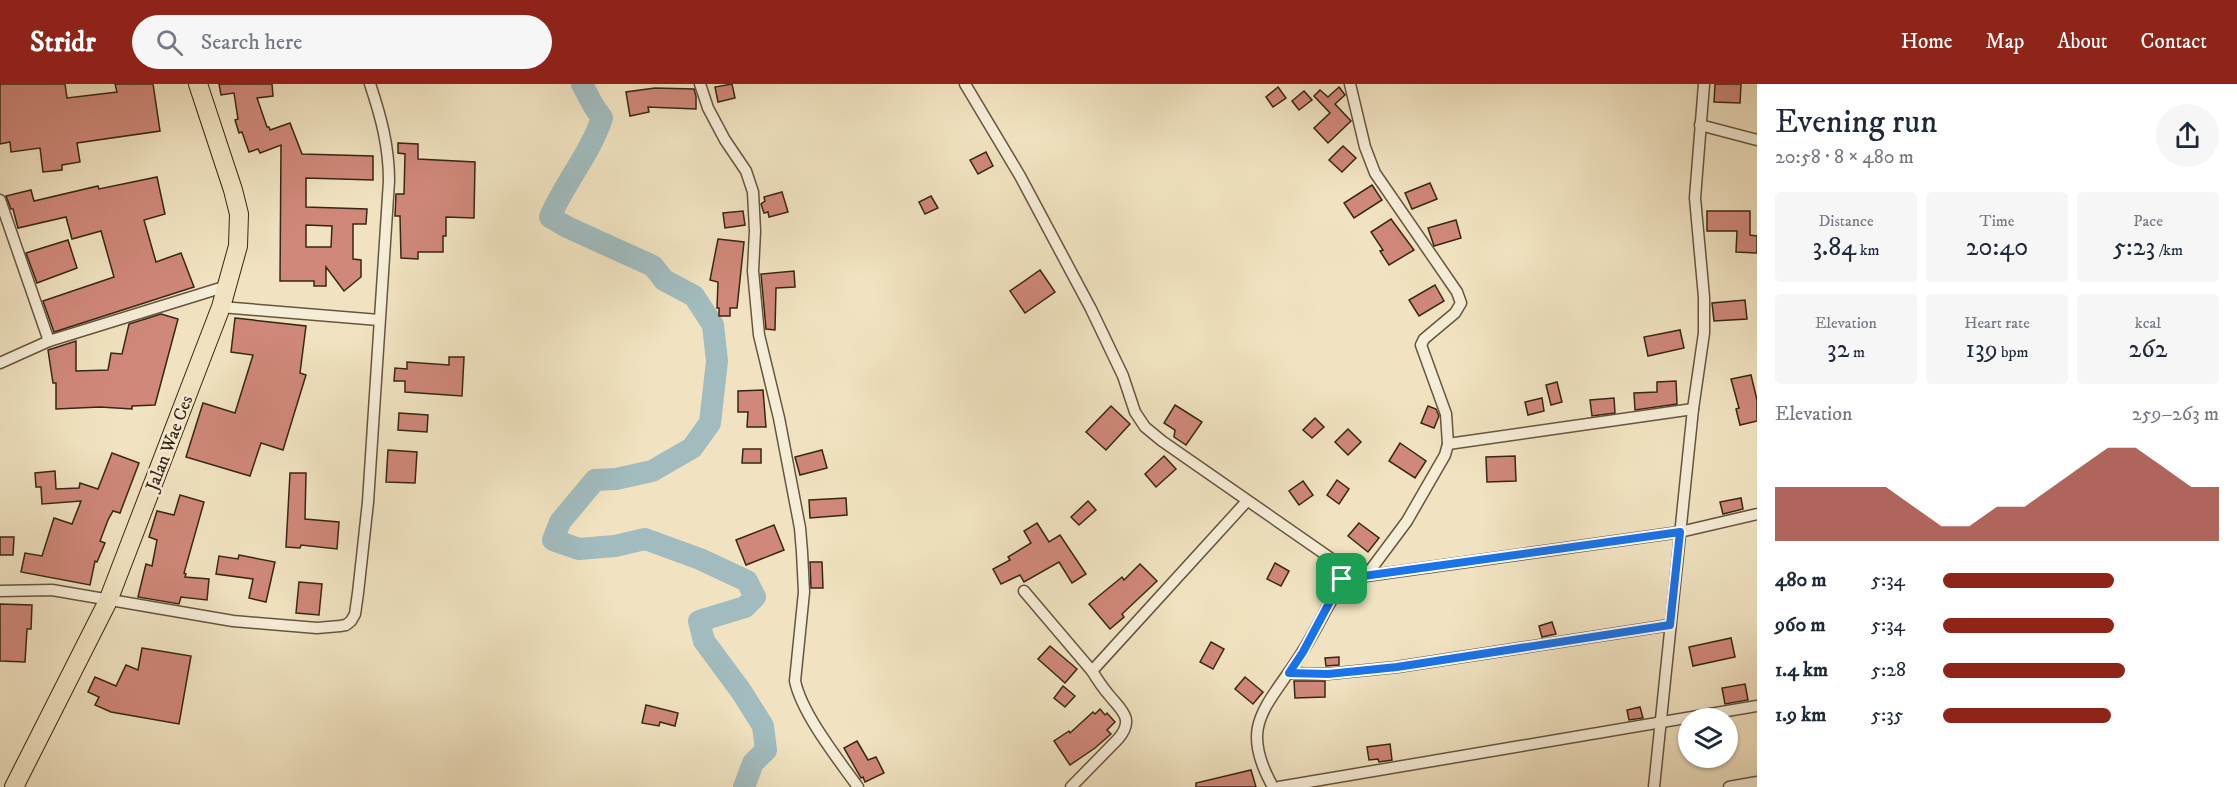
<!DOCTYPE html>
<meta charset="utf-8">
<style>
body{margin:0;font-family:"IM FELL DW Pica",serif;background:#f6f6f7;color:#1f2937;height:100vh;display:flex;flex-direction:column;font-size:22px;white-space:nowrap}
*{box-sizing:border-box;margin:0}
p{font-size:20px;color:#747a83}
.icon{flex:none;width:33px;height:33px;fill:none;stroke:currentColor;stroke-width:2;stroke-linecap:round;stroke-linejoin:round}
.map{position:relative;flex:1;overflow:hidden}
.side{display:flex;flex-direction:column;background:#fff;width:480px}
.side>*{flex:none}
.fabs{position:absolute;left:1678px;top:624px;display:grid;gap:12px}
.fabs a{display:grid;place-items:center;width:60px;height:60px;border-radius:50%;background:#fff;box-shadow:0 2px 4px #0004;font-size:30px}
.pin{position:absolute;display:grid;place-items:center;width:51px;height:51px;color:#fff;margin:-26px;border-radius:12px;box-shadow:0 3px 9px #0006}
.round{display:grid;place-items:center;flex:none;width:63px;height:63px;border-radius:32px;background:#f6f6f7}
.headline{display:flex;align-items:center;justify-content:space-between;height:102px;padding:0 18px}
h1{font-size:33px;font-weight:600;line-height:45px}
.stats{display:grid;grid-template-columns:repeat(3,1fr);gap:9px;height:102px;padding:6px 18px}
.stats div{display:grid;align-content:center;border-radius:6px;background:#f6f6f7;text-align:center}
.stats b{font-size:26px;font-weight:600}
.stats small{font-size:16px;font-weight:400}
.stats p{font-size:16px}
.chart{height:168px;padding:12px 18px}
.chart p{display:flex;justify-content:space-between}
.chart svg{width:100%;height:108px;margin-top:6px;fill:#8f2418;opacity:.7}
ul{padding:0 18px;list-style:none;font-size:20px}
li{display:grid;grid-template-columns:96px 72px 1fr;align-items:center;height:45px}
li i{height:15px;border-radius:8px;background:#8f2418}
header{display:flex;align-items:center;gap:36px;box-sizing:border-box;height:84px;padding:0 30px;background:#8f2418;color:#fff}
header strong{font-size:28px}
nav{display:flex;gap:33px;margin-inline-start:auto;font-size:21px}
.search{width:420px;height:54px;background:#f6f6f7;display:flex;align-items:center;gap:15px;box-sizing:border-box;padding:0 21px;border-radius:33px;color:#747a83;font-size:22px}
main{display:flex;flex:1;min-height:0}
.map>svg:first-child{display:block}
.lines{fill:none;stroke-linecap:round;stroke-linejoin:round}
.river{stroke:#a1bbbe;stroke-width:22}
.building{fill:#d0887a;stroke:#382615;stroke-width:1.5;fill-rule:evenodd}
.minor-casing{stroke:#665540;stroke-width:13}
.trunk-casing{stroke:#382615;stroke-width:20}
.minor{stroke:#f6edd7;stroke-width:10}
.trunk{stroke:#f1e3c1;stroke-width:18}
.route-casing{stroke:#fff;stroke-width:12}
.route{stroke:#1a73e8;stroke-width:8}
.labels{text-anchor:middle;stroke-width:5;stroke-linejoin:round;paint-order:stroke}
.street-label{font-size:18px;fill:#382615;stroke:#f6edd7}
</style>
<header>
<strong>Stridr</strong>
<div class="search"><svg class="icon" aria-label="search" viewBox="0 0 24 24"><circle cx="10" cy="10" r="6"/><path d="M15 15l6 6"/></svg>Search here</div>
<nav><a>Home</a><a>Map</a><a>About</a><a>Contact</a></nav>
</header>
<main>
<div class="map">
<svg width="1757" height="703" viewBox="0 0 1757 703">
<rect width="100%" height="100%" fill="#f1e3c1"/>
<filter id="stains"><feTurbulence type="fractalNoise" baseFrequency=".00333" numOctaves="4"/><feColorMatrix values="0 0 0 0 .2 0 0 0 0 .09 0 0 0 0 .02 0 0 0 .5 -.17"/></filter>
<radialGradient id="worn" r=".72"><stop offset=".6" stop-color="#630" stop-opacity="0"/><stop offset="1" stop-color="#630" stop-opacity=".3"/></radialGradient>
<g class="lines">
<!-- river -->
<path class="river" d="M582 0 593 21 602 34C590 70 565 98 550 133L567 143 653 182 664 196 694 212 713 241 717 277 710 339 692 364 652 387 616 395 595 396 560 438 553 456 579 465 615 462 645 455 700 475 747 497 755 513 745 523 699 537 704 557 741 607 763 642 766 666 753 679 744 703"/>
</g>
<!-- building -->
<g class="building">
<path d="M0 0H65L67 14 117 8 115 0H153L160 47 77 59 80 78 62 81V86L43 88 40 64 11 68 10 58 0 60Z"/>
<path d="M219 0H272L273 12 257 14 267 43H269L270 46 290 39 302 70 373 72V96L306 94V123L367 125 366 140H353V175L361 176V193L344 207 326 183V202H314V197H280L281 61 260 69 258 65 249 68 242 48 239 49 235 36 238 35 234 9 221 11ZM306 141 332 142 331 163H306Z"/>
<path d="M732 0 735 14 718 18 715 3Z"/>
<path d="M1715 0H1741L1740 19 1714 18Z"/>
<path d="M1278 3 1286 14 1273 23 1266 13Z"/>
<path d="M1339 3 1345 11 1335 20 1351 37 1328 59 1314 44 1330 29 1314 12 1320 6 1328 13Z"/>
<path d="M655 4 694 5 696 12V25L648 23 649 28 630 32 626 8Z"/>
<path d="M1304 7 1312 16 1299 26 1292 17Z"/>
<path d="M398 59 418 60V75L475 78 474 134 446 133V152H443V168H418V175L401 174 400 132H395L396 110H404L405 70 398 69Z"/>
<path d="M1343 62 1356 74 1342 88 1329 76Z"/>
<path d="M986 68 993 82 978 90 970 76Z"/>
<path d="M157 93 165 130 144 136 156 178 181 169 194 203 54 248 43 217 114 193 101 147 72 155 66 133 18 144 13 125H11L6 112 31 106 34 117 98 102 99 105Z"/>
<path d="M1430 99 1437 115 1412 125 1405 109Z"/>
<path d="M1372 101 1382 116 1354 134 1344 119Z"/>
<path d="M782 108 788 128 769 133 768 128 764 129 761 120 765 117 764 113Z"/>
<path d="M931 112 938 124 925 130 919 118Z"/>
<path d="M743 127 745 141 725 144 723 129Z"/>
<path d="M1707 127H1750V151L1757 152V169L1736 168 1737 147H1707Z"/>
<path d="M1391 135 1414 166 1389 181 1380 167 1383 166 1371 148Z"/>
<path d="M1456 136 1461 154 1434 162 1428 144Z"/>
<path d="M718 155 744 158 737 224H730V232H719V224H717L718 198 710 196Z"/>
<path d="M68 156 77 184 37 199 26 169Z"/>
<path d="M1040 186 1055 208 1025 229 1010 207Z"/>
<path d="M794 187 795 203 776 204 775 246 766 245 761 190Z"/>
<path d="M1435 201 1444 217 1419 232 1409 216Z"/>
<path d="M1745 216 1747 235 1714 237 1712 219Z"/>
<path d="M161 230 178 235 155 321 132 322V325L100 323 56 325V299H53L48 266 76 257V287L108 286 111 269 122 270 129 240Z"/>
<path d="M235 234 306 242 300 289 306 291 283 366 261 359 250 392 186 373 203 319 235 329 253 271 231 268Z"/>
<path d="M1680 246 1684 264 1648 272 1644 253Z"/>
<path d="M449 273H464L462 312 405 308V297H394L395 284 407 285V278L449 281Z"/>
<path d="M1751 291 1757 316V337L1740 341 1736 325 1739 324 1731 295Z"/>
<path d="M1676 297 1677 320 1635 326 1634 309 1657 308V298Z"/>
<path d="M1557 298 1562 318 1551 321 1546 301Z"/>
<path d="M763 306 766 343H747L748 328H738V307Z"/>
<path d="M1542 314 1544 327 1528 331 1525 318Z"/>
<path d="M1614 314 1615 329 1592 332 1590 316Z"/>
<path d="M1175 321 1202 338 1186 361 1174 353 1175 346 1164 339Z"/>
<path d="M1111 322 1130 340 1106 366 1086 348Z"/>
<path d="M1428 322 1436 325 1439 332 1434 344 1421 339Z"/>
<path d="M399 329 428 331 427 348 398 346Z"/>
<path d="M1315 334 1324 343 1312 354 1303 346Z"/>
<path d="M1348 345 1361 358 1348 371 1335 358Z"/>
<path d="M1400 359 1426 377 1415 394 1389 377Z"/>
<path d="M743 365H761V379H742Z"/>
<path d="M388 366 417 368 415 399 386 398Z"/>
<path d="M822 366 827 384 800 391 795 373Z"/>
<path d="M112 369 139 379 120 429 113 427 108 436 100 457 105 459 97 478 95 477 90 501 21 488 25 469 42 472 54 434 72 440 81 417 42 420 41 403H36L35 389 55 387 56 405 79 404 80 399 98 405Z"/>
<path d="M1164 372 1176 385 1156 403 1145 390Z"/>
<path d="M1515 372 1516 397 1487 398 1486 373Z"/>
<path d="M290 389H306L305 435 339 438 337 465 301 461 300 464 286 463Z"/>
<path d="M1337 396 1349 405 1339 420 1327 411Z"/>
<path d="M1303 397 1313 411 1299 421 1289 407Z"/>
<path d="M180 411 204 418 184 489 186 490 185 493 209 495 207 516 181 513 179 520 138 513 146 480 152 482 157 456 149 453 157 427 174 431Z"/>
<path d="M846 414 847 431 810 434 809 416Z"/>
<path d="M1741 414 1743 425 1723 430 1720 418Z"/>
<path d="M1088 417 1096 426 1079 441 1071 433Z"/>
<path d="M1037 439 1049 458 1060 451 1086 490 1072 499 1059 478 1024 498 1020 491 1001 500 993 485 1010 476 1008 473 1031 459 1024 447Z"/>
<path d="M1359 439 1379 454 1368 468 1348 452Z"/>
<path d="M774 441 784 466 746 481 736 456Z"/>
<path d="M0 453H14L13 471H0Z"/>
<path d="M239 471 275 478 266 518 249 514 253 495 216 490 219 472 238 475Z"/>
<path d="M810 478H822L823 504H811Z"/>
<path d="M1275 479 1289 487 1281 502 1267 495Z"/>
<path d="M1140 480 1157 497 1122 530 1124 533 1110 545 1089 520 1122 493 1124 496Z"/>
<path d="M299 498 322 500 319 531 296 529Z"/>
<path d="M0 520 32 521 31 545H27L25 578 0 577Z"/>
<path d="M1552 538 1556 550 1542 553 1539 542Z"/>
<path d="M1731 554 1735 573 1693 582 1689 563Z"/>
<path d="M1211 558 1224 565 1213 585 1200 578Z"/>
<path d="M1050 562 1077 585 1065 599 1038 575Z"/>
<path d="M142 564 191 572 179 640 111 628 95 621 99 613 88 608 95 593 116 602 126 581 138 586Z"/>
<path d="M1339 573V581L1326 582 1325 574Z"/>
<path d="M1245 593 1263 608 1253 620 1235 605Z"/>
<path d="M1294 597H1325V613L1295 614Z"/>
<path d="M1745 600 1748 616 1725 620 1722 604Z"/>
<path d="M1063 602 1075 612 1065 623 1054 614Z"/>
<path d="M646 621 678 629 675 642 660 638 659 642 642 639Z"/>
<path d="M1640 623 1643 634 1629 636 1627 626Z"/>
<path d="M1100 625 1105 631 1107 629 1115 638 1107 646 1111 650 1095 664 1070 681 1054 657 1069 647 1070 649 1093 628 1095 630Z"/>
<path d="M857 657 868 676 876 673 884 689 865 698 863 693 861 694 844 664Z"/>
<path d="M1390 660 1392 676 1379 678 1378 675 1369 676 1367 663Z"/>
<path d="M1251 686 1256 703H1196V699Z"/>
</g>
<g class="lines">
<defs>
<g id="minor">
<path d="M700 0 708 24 725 56 746 87 753 108 755 147 753 187 759 251 779 334 800 444 802 468 804 508 795 597C802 630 838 675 858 703"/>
<path d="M965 0 1020 92 1091 225 1123 292 1135 328 1145 343 1162 357 1339 480 1342 486C1343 500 1334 512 1327 524 1317 543 1307 562 1295 579 1263 627 1240 644 1273 703"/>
<path d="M1700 41 1757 56"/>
<path d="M0 116 49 257"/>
<path d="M221 223 379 236"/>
<path d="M0 279 49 257 227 202"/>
<path d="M1448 360 1693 325"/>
<path d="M1366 492 1680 448 1757 430"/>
<path d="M1342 495 1366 492 1407 437 1445 371 1448 360 1446 330 1421 261 1424 255 1455 229 1461 219 1457 208 1375 89 1365 63 1350 0"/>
<path d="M0 507 52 506 233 537 317 544 340 542 346 541 351 537 355 530 358 509 368 418 389 97C389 62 381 33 370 0"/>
<path d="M1024 507 1092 587"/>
<path d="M1289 589 1328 590 1397 583 1670 541"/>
<path d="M1071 703 1118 655C1135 635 1122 627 1109 611 1102 603 1097 595 1092 587L1247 417"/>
<path d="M1279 703 1757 622"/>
<path d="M1654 703 1693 325 1704 249V213L1695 114 1704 0"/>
<path d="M1729 703 1757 698"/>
</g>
<path id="trunk" d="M14 703 108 517 221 223 238 162 239 130 233 106 198 0"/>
</defs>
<!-- minor casing -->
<use href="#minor" class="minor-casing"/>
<!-- trunk casing -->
<use href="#trunk" class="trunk-casing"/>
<!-- minor -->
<use href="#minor" class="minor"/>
<!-- trunk -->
<use href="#trunk" class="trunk"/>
</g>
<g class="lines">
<defs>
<path id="route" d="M1680 448 1670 541 1397 583 1328 590 1289 589 1303 568 1342 495Z"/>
</defs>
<!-- route casing -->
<use href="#route" class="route-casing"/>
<!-- route -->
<use href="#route" class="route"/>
</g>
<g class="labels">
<!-- street labels -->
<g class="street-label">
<text transform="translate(169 359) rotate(-69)" y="6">Jalan Wae Ces</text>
</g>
</g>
<rect width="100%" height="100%" filter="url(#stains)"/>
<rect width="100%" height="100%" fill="url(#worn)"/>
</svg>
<div class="fabs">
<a><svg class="icon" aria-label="layers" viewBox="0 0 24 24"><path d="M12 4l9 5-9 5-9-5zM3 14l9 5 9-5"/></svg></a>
</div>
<div class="pin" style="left:1342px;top:495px;background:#1e9e55"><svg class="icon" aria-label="arrive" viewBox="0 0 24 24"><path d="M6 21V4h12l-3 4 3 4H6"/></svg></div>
</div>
<section class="side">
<div class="headline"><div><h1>Evening run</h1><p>20:58 · 8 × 480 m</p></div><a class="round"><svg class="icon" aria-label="share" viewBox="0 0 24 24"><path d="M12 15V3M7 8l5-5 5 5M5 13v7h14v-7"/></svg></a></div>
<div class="stats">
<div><p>Distance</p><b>3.84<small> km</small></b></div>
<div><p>Time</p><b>20:40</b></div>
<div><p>Pace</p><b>5:23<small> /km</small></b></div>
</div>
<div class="stats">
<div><p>Elevation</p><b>32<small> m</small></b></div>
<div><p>Heart rate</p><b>139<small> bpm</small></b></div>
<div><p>kcal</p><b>262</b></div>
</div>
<div class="chart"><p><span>Elevation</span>259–263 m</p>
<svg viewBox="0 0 160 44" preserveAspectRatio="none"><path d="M0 44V22L10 22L20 22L30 22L40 22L50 30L60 38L70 38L80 30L90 30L100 22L110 14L120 6L130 6L140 14L150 22L160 22V44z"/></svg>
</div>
<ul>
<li><b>480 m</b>5:34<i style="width:62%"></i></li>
<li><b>960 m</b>5:34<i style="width:62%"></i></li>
<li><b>1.4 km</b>5:28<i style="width:66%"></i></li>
<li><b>1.9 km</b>5:35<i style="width:61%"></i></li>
</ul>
</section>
</main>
